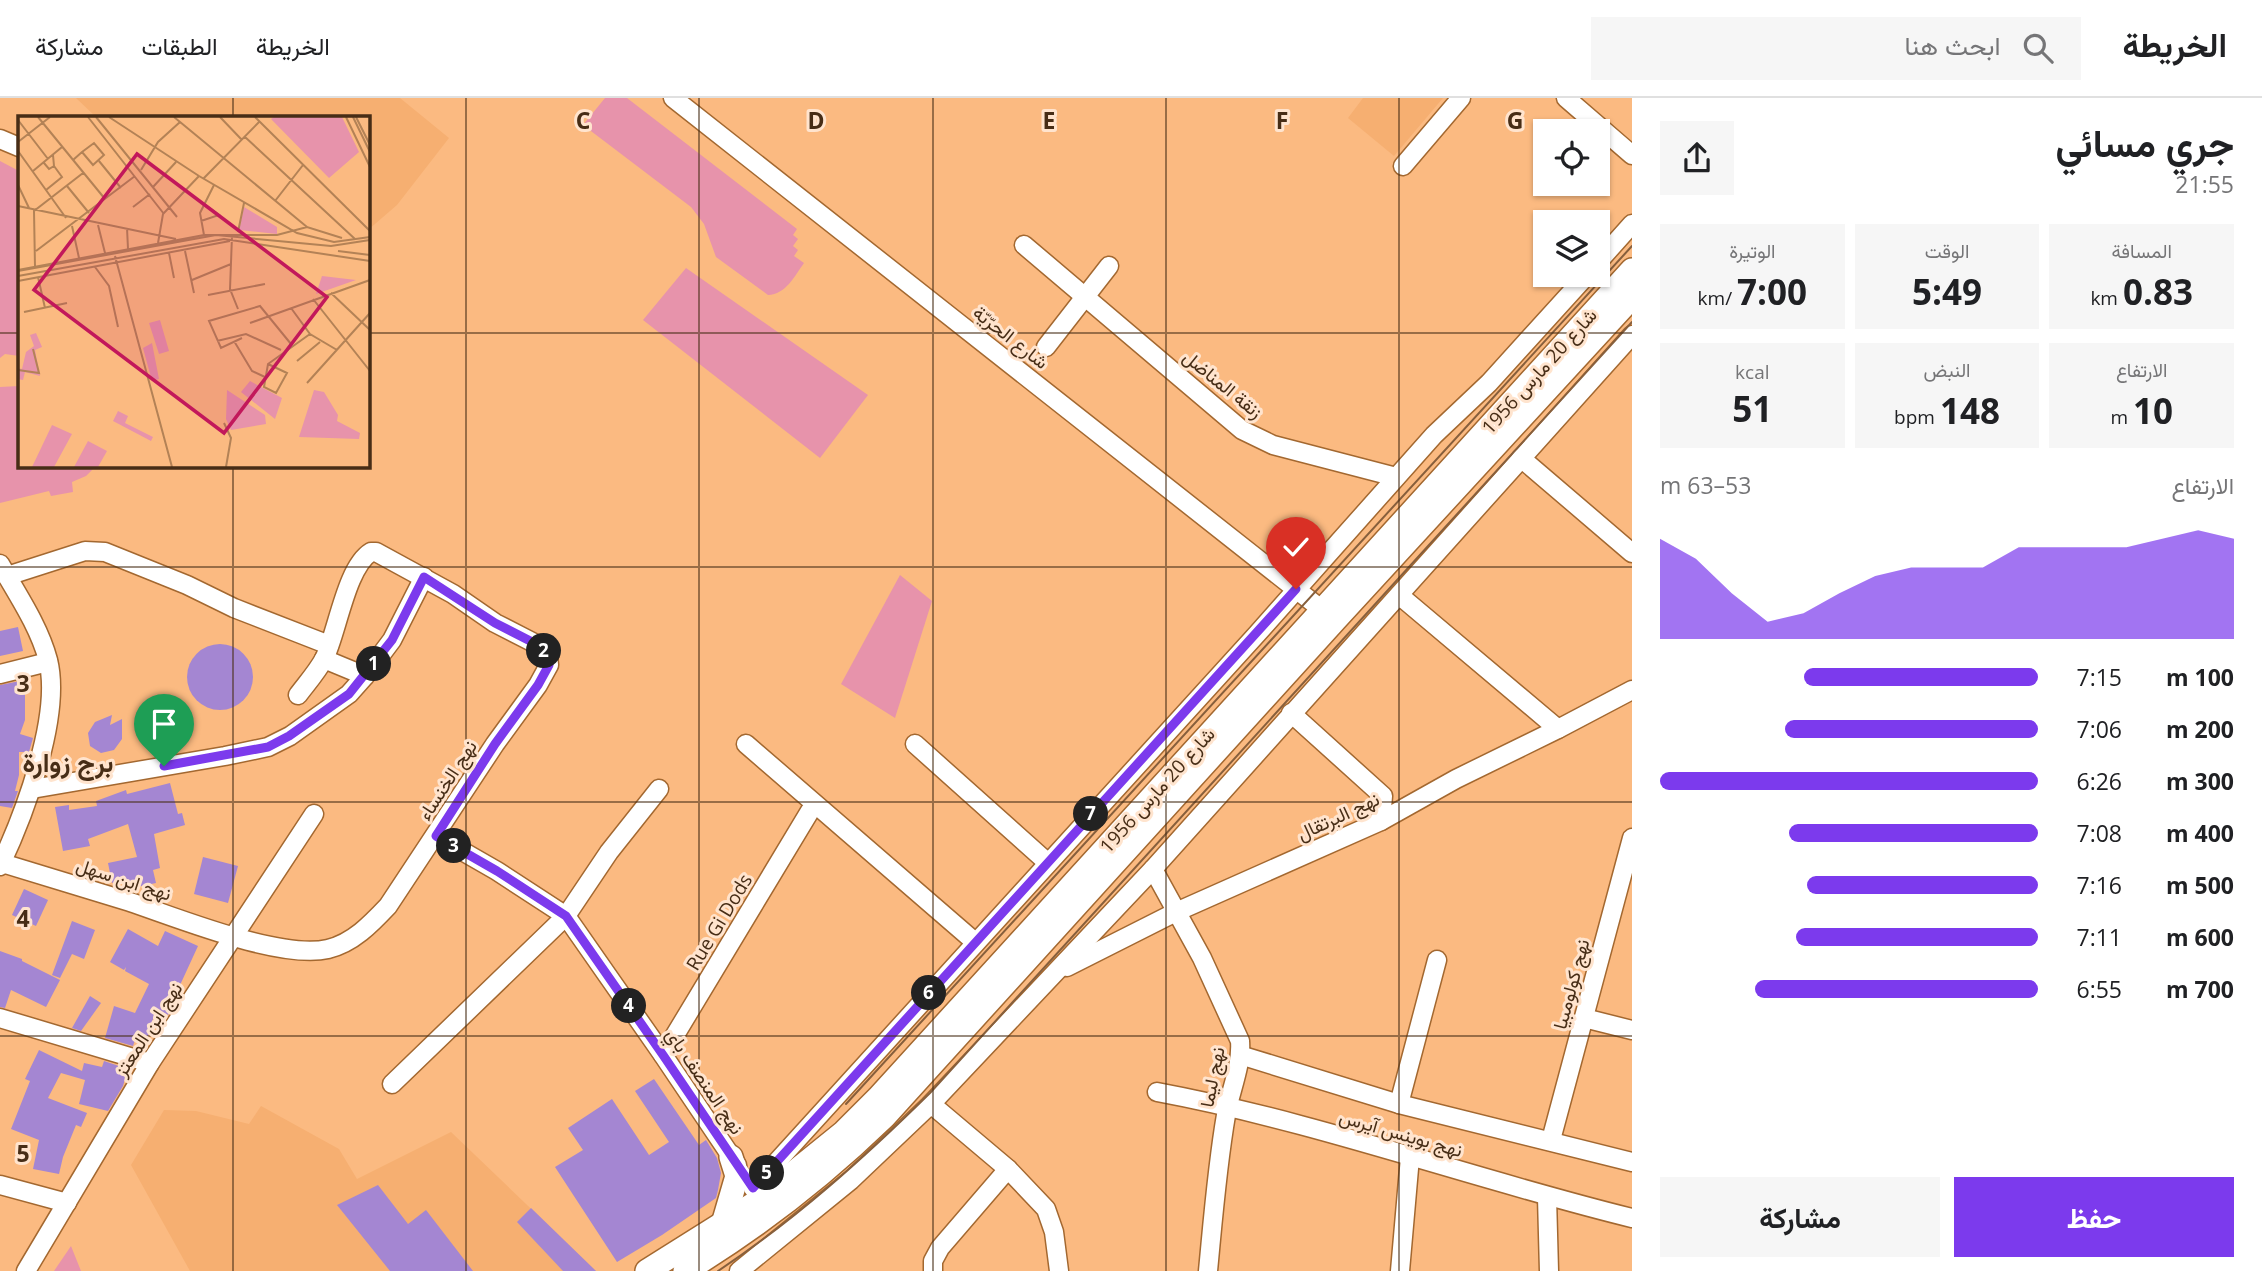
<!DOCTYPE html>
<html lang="ar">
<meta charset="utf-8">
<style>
body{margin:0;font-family:"Open Sans",Vazirmatn,sans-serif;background:#f6f6f6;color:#202124;direction:rtl;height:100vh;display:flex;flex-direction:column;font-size:26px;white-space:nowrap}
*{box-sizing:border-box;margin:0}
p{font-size:23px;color:#757577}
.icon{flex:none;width:38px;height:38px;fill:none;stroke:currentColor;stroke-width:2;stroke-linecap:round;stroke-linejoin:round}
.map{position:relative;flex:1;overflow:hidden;direction:ltr}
.drawer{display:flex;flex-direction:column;background:#fff;width:630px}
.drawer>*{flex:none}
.tools{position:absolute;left:1533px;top:21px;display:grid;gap:14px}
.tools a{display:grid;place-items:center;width:77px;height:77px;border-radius:0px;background:#fff;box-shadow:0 2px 5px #0004;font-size:35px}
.pin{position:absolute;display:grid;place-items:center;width:60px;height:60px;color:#fff;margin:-72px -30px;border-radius:50% 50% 50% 0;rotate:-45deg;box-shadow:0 0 7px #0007}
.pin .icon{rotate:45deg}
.km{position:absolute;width:35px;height:35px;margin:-18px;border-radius:50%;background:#222;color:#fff;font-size:19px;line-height:35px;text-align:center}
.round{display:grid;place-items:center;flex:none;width:74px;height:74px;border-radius:0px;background:#f6f6f6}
.headline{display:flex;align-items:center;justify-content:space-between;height:119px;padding:0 28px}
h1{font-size:38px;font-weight:700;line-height:52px}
.stats{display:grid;grid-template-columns:repeat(3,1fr);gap:10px;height:119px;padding:7px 28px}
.stats div{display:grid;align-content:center;border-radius:0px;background:#f6f6f6;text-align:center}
.stats b{font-size:35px;font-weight:700}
.stats small{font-size:19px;font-weight:400}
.stats p{font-size:19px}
.chart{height:196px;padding:14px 28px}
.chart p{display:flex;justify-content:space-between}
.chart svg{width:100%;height:126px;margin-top:7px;fill:#7c3aed;opacity:.7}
.action{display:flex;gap:14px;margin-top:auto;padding:14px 28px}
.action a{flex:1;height:80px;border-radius:0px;background:#7c3aed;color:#fff;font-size:28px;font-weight:700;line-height:80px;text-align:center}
.action a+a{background:#f6f6f6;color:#202124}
ul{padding:0 28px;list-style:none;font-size:23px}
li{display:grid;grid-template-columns:112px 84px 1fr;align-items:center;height:52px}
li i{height:18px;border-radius:9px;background:#7c3aed}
header{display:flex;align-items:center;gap:42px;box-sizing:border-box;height:98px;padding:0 35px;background:#fff;border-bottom:2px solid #e0e0e0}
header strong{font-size:33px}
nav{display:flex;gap:38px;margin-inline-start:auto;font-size:24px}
.search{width:490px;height:63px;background:#f6f6f6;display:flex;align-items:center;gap:18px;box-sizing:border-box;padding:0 24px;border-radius:0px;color:#757577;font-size:26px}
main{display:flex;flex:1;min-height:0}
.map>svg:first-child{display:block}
.built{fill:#f6af71}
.green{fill:#e793ab}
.building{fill:#a486d2}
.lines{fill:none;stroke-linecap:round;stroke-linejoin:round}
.minor-casing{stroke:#a36830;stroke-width:21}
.major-casing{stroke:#a36830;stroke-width:26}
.minor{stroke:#fff;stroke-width:18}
.major{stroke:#fff;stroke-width:23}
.tram{stroke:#875f3c;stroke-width:2}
.route-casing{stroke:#fff;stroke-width:14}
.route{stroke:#7c3aed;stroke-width:9}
.grid{fill:none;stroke:#472d16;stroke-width:2;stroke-opacity:0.55}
.labels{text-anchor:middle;stroke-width:6;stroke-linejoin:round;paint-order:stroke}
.street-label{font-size:19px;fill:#472d16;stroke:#ffe4ce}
.district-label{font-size:26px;font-weight:bold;fill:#472d16;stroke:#ffe4ce}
.inset-road{fill:none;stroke:#b38256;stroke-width:2}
.view{fill:#c2185b;fill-opacity:0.15;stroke:#c2185b;stroke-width:3.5}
.inset-edge{fill:none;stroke:#472d16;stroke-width:3.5}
.grid-label{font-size:23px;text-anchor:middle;font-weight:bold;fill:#472d16;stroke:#ffe4ce;stroke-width:6;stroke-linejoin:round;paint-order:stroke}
</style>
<header>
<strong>الخريطة</strong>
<div class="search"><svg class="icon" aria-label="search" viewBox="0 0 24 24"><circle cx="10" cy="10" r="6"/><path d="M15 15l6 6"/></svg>ابحث هنا</div>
<nav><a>الخريطة</a><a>الطبقات</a><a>مشاركة</a></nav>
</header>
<main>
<section class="drawer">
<div class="headline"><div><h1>جري مسائي</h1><p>21:55</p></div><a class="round"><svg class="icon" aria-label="share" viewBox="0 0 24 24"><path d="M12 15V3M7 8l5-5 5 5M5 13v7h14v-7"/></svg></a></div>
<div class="stats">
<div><p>المسافة</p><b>0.83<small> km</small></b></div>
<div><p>الوقت</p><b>5:49</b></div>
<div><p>الوتيرة</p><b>7:00<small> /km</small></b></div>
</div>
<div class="stats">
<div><p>الارتفاع</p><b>10<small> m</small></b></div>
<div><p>النبض</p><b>148<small> bpm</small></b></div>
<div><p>kcal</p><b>51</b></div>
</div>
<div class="chart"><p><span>الارتفاع</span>53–63 m</p>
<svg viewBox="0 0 160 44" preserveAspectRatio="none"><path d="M0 44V9L10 16L20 28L30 38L40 35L50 28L60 22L70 19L80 19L90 19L100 12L110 12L120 12L130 12L140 9L150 6L160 9V44z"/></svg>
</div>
<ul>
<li><b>100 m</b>7:15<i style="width:62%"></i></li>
<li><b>200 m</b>7:06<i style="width:67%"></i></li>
<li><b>300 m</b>6:26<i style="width:100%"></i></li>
<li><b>400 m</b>7:08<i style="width:66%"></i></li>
<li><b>500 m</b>7:16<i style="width:61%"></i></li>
<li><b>600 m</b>7:11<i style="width:64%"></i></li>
<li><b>700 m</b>6:55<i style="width:75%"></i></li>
</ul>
<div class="action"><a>حفظ</a><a>مشاركة</a></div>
</section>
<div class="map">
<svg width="1632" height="1173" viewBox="0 0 1632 1173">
<rect width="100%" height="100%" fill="#fbba81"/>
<!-- built -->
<g class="built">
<path d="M76 0H400L449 40 397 107 368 132V19H96Z"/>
<path d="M1363 0H1443L1394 58 1348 20Z"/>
<path d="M261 1008 339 1051 357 1081 451 1034 596 1173H190L131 1067 164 1012 196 1013 249 1026Z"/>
</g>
<!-- green -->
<g class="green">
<path d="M605 0H627L797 131 793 137 798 141 793 148 798 152 794 158 804 165C794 179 786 196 768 197L716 159 704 126 691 109 583 27Z"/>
<path d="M0 63 19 73V258L5 256 0 260Z"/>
<path d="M686 170 868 297 820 360 643 222Z"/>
<path d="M19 288V368H96L86 378 72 384 73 394 51 398 49 393 0 405V289Z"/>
<path d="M900 477 932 503 895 620 841 586Z"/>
<path d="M71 1148 81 1173H54Z"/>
</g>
<!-- building -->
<g class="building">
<path d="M18 529 23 553 0 558V533Z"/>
<circle cx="220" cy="579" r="33"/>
<path d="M25 582V622L20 636 33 640 29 654H19V677L15 693H18L12 710 0 708V587Z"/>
<path d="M112 617 110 627 122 621V641L114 652 101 655 90 648 88 635 95 624Z"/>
<path d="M170 685 178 716 182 715 185 727 154 736 160 770 153 772 156 785 127 791 124 790 122 782 112 785 108 765 137 759 128 726 88 741 90 748 63 753 55 709 69 707V712L97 708 96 703 126 692 127 696Z"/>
<path d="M203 759 238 768 228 805 194 796Z"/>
<path d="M24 791 48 802 36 828 12 817Z"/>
<path d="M72 823 95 832 84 861 72 856 60 880 52 877Z"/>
<path d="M128 831 158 848 165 833 198 848 175 898 180 899 168 917 156 911 146 945 135 942 133 948 105 940 114 908 135 915 149 886 125 873 126 869 124 872 110 864Z"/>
<path d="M0 853 22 861V863L60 882 46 909 11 892 5 910 0 909Z"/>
<path d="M90 898 101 905 81 933 72 930Z"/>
<path d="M39 952 82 973 84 965 102 969 104 963 128 971 123 988 108 1013 79 1006 85 982 61 975 48 1000 87 1015 81 1029 76 1027 63 1059 59 1076 33 1071 39 1042 11 1031 30 983 25 981Z"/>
<path d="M654 981 699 1047 706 1042 717 1060 721 1075 718 1092 716 1100 662 1137 617 1164 555 1069 583 1052 568 1030 612 1001 649 1057 669 1044 635 993Z"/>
<path d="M378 1087 408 1126 426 1112 473 1173H390L337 1107Z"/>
<path d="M531 1110 596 1173H563L517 1124Z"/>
</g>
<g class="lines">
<defs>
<g id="minor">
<path d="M673 0 1330 518"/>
<path d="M1566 0 1632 57"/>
<path d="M0 41 19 49"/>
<path d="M1403 68 1461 0"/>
<path d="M1024 147 1242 332 1273 347 1396 379"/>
<path d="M1598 164 1632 126"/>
<path d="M1046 249 1109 168"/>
<path d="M1521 360 1632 455"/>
<path d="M0 466C17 496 39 528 48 562 62 618 24 717 0 768"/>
<path d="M7 478 85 453 105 454 187 487 234 510 329 547"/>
<path d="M1399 497 1558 631"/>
<path d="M324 561 365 578"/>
<path d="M0 576 48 564"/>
<path d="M1291 615 1383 698 1381 723"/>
<path d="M746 646 975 844"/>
<path d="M915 646 1048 765"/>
<path d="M32 691 225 658 268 649 290 638 349 596 365 578 392 542 424 479"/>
<path d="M436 738 497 773 566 818 663 957 737 1067"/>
<path d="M2 765C44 778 88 791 130 804 178 820 281 862 328 851 353 845 371 826 388 808L495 646 538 587 549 567 548 557 540 548 495 525 453 496 376 454H371C346 469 337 536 324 561 317 574 307 585 298 597"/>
<path d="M1153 771 1202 860 1240 943C1242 968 1230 993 1226 1017 1217 1069 1213 1121 1208 1173"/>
<path d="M1067 869 1176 814 1381 723 1456 681 1558 631 1632 592"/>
<path d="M0 920 150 965"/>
<path d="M1584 920 1632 932"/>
<path d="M663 957 810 713"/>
<path d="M1240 957 1399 1006 1632 1064"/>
<path d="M392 986 566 818 609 754 659 691"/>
<path d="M1157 994C1318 1024 1473 1081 1632 1120"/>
<path d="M931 1006 1008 1071 1046 1111 1054 1134 1059 1173"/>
<path d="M1399 1006 1437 862"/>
<path d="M1551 1042 1632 740"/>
<path d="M0 1087 67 1105"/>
<path d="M753 1090 1257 536 1434 337 1489 285 1587 177"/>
<path d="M1547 1099 1549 1173"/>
<path d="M26 1173 150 965 314 716"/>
<path d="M739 1173 851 1082 931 1006 1153 771 1632 237"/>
<path d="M933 1173V1163L940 1150 1008 1071"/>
<path d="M1400 1173 1410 1059"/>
</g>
<g id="major">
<path d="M723 1126 737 1078 731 1059"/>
<path d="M647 1173 760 1102 844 1034 878 1000 1632 172"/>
<path d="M685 1173C758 1129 823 1078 884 1019L1335 522 1632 199"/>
</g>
</defs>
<!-- minor casing -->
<use href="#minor" class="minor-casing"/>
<!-- major casing -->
<use href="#major" class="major-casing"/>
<!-- minor -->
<use href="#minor" class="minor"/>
<!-- major -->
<use href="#major" class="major"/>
<!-- tram -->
<g class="tram">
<path d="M846 1006 1632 148"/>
<path d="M718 1173C795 1122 864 1060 930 995L1632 224"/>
</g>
</g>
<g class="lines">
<defs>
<path id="route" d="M164 668 268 649 289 638 349 596 392 542 424 479 495 525 540 548 548 557 549 567 538 587 495 646 436 738 497 773 566 818 663 957 753 1090 1296 491"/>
</defs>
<!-- route casing -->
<use href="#route" class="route-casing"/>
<!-- route -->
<use href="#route" class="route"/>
</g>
<!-- grid -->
<path class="grid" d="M233 0V19M466 0V1173M699 0V1173M933 0V1173M1166 0V1173M1399 0V1173M0 235H19M368 235H1632M233 368V1173M0 469H1632M0 704H1632M0 938H1632"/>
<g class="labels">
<!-- street labels -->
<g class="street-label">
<text transform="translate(1011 239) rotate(38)" y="7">شارع الحرّيّة</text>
<text transform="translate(1539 273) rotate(-48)" y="7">شارع 20 مارس 1956</text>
<text transform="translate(1223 286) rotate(39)" y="7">زنقة المناضل</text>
<text transform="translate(447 682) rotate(-57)" y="7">نهج الخنساء</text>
<text transform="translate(1157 692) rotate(-48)" y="7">شارع 20 مارس 1956</text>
<text transform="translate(1338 718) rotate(-25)" y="7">نهج البرتقال</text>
<text transform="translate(124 781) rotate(18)" y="7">نهج ابن سهل</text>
<text transform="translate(719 824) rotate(-59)" y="7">Rue Gi Dods</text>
<text transform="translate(1571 886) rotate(-75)" y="7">نهج كولومبيا</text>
<text transform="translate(148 931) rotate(-57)" y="7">نهج ابن المعتز</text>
<text transform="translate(1212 979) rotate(-79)" y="7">نهج ليما</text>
<text transform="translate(705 983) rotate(56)" y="7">نهج المنصف باي</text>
<text transform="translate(1401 1035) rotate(16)" y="7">نهج بوينس آيرس</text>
</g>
<!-- district labels -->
<g class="district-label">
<text x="68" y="674">برج زوارة</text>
</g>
</g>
<!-- overview -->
<g transform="translate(18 18)">
<rect width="352" height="352" fill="#fbba81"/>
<path d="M256 1H324L341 36 311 62 253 3ZM226 91 259 111V118L221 114ZM304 160 338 164 298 178ZM142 204 151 235 141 238 131 207ZM18 217 24 231 17 234 22 260 7 256 5 264 0 263V252L4 253 8 236 16 230 12 219ZM134 227 141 263 134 265 125 232ZM232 265 264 282 257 303 223 276ZM209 274 247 299 248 308 213 314 208 303ZM296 274 306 276 320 299 319 305 342 317 341 323 281 321ZM100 295 110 300 107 307 135 321 133 325 95 305ZM34 309 54 318 36 351H14ZM70 325 89 335 80 351H56Z" fill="#e793ab"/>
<path class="inset-road" d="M20 1 87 83M70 1 146 98M78 1 159 101M91 1 181 60 279 117 316 126 352 121M156 1 289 111M202 1 224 24M237 1 352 115M328 1 352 51M335 1 352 36M338 1 352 29M0 4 30 43M227 21 337 123M0 26 32 1M0 35 48 102M55 44 64 36 76 27 86 39 75 49 64 36M81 45 103 72M26 47 31 53 36 50 35 39M123 54 140 26 162 6M15 55 44 31M185 63 242 5M0 69 11 92M49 70 71 97M135 71 158 46M28 74 44 61 36 50M257 85 285 49M0 90 158 123M115 91 132 78M183 105 201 99 186 88M80 109 87 137M54 110 61 142M109 112 110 133M274 115 289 111 324 122M220 116 226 87M186 119 182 97 196 69M214 120 212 173 220 193M140 127 145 98 181 60M18 135 117 60M167 135 176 177M320 135 352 139M151 137 156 162M97 140 154 351M17 151 16 95 65 57M77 151 91 170 100 211M0 154 186 119H259L274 115M0 155 198 119 313 130 352 124M0 160 206 123 352 145M20 161 27 192M174 164 213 148M0 165 212 125M313 177 352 214M190 179 247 168M295 183 352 255M273 192 292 218 319 234M6 196 49 187M232 207 352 164M224 222 203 232 191 205 242 190 273 228M199 225 228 218 263 234M216 225 234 255 247 261M279 245 302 226M250 248 269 257 258 277 246 271 250 248 292 218M0 254 21 257 15 233M289 267 352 197M206 307 213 322 208 351"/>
<path class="view" d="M119 38 309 181 206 317 16 174Z"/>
<rect width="352" height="352" class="inset-edge"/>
</g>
<g class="grid-label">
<text x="583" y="31">C</text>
<text x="816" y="31">D</text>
<text x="1049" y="31">E</text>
<text x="1282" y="31">F</text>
<text x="1515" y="31">G</text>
<text x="23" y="594">3</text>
<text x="23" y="829">4</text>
<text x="23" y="1064">5</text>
</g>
</svg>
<div class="tools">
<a><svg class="icon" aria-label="locate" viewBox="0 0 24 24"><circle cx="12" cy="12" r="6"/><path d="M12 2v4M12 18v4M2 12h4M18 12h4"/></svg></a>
<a><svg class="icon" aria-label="layers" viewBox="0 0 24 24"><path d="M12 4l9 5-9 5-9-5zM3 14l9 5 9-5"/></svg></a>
</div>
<div class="pin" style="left:164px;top:668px;background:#1e9e55"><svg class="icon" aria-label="arrive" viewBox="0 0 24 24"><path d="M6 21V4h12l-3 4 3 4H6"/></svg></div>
<div class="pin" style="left:1296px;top:491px;background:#d93025"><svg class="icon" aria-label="check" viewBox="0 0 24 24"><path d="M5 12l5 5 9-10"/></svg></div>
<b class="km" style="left:374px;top:566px">1</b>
<b class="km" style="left:544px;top:553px">2</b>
<b class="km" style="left:454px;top:748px">3</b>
<b class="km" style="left:629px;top:908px">4</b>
<b class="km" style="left:767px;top:1075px">5</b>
<b class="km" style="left:929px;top:895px">6</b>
<b class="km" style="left:1091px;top:716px">7</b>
</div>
</main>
